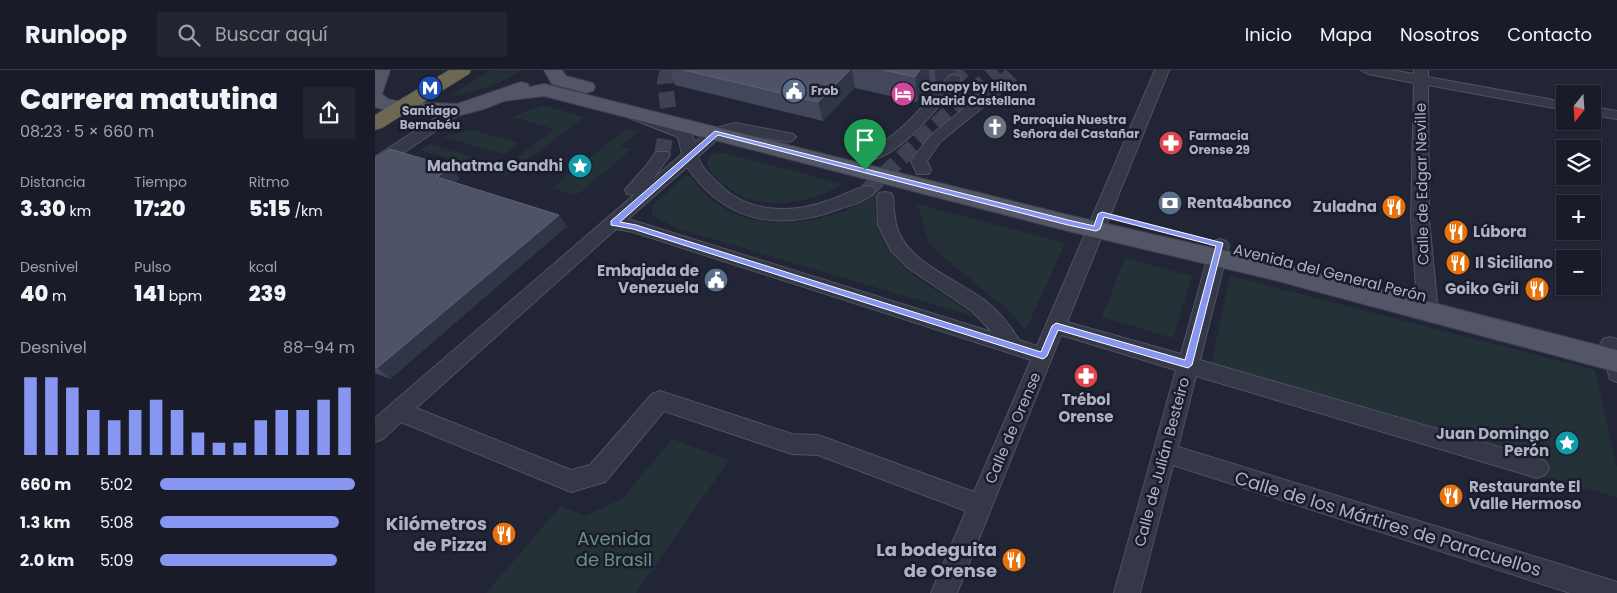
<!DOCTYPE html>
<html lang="es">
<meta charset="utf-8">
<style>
body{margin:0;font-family:Poppins,sans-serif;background:#222530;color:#f1f3f6;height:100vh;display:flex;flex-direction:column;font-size:19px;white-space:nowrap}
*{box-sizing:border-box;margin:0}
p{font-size:16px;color:#9fa1a8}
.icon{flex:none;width:28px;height:28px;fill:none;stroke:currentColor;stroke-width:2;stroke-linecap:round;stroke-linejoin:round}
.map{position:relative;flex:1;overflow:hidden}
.details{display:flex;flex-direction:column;background:#191c28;width:375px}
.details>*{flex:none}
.needle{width:32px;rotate:197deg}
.buttons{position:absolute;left:1181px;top:15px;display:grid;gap:10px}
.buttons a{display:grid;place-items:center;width:45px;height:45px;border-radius:0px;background:#191c28;box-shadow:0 1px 4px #0004,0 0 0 1px #373a45;font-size:25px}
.pin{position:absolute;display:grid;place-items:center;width:42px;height:42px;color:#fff;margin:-51px -21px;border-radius:50% 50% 50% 0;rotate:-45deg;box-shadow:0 0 5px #0007}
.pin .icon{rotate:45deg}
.round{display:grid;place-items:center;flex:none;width:52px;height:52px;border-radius:0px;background:#222530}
.overview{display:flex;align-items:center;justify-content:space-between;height:85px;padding:0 20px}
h1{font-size:28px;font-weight:800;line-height:38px}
.metrics{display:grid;grid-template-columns:repeat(3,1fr);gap:8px;height:85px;padding:5px 20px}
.metrics div{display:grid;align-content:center}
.metrics b{font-size:21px;font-weight:800}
.metrics small{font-size:14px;font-weight:400}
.metrics p{font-size:14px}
.chart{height:140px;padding:10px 20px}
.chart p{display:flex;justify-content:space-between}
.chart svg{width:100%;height:90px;margin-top:5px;stroke:#8796f1;stroke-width:6}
ul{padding:0 20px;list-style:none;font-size:16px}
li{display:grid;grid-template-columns:80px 60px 1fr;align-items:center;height:38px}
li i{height:12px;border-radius:6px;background:#8796f1}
header{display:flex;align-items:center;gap:30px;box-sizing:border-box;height:70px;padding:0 25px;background:#191c28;border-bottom:1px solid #373a45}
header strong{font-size:24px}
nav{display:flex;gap:28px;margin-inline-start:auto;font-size:18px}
.search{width:350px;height:45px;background:#222530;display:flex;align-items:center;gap:12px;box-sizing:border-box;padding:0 18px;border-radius:0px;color:#9fa1a8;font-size:19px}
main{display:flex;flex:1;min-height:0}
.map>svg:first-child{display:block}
.green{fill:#243238}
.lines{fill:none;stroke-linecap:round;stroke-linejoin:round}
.minor-tunnel{stroke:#3d4152;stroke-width:16;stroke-dasharray:16 8;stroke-linecap:butt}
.minor-casing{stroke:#4f5261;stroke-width:2}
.major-casing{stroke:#3e4150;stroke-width:2}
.highway-casing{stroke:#3c3f4e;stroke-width:1}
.minor{fill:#353847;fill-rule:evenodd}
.major{fill:#535667;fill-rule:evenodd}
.highway{fill:#6c6852;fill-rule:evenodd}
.wall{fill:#43475c}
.shaded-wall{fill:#313548}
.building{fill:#4f5367;stroke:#5e6275}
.route{fill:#8796f1;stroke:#fff;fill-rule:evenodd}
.labels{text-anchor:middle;stroke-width:5;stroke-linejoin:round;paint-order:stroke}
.far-poi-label{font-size:12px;font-weight:bold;fill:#afb2c3;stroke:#1a1d2b;text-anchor:start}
.poi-label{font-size:15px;font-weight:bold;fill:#afb2c3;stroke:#1a1d2b;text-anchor:end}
.street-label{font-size:15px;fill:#afb2c3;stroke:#1a1d2b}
.near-poi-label{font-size:18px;font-weight:bold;fill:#afb2c3;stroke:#1a1d2b;text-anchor:end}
.near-street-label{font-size:18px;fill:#afb2c3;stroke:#1a1d2b}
.near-park-label{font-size:18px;fill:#68927c;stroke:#1a1d2b}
</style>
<header>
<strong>Runloop</strong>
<div class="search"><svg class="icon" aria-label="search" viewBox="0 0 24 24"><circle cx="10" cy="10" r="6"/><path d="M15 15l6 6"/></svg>Buscar aquí</div>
<nav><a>Inicio</a><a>Mapa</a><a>Nosotros</a><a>Contacto</a></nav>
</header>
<main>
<section class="details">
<div class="overview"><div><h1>Carrera matutina</h1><p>08:23 · 5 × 660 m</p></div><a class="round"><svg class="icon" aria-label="share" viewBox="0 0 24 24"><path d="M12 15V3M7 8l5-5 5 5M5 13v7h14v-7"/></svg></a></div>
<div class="metrics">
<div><p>Distancia</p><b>3.30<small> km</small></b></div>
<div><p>Tiempo</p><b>17:20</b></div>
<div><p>Ritmo</p><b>5:15<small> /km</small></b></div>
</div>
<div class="metrics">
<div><p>Desnivel</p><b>40<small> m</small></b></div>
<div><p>Pulso</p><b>141<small> bpm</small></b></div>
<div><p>kcal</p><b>239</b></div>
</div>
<div class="chart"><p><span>Desnivel</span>88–94 m</p>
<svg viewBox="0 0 160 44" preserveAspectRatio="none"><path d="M5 44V6M15 44V6M25 44V11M35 44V22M45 44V27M55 44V22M65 44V17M75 44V22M85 44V33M95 44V38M105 44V38M115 44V27M125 44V22M135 44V22M145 44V17M155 44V11"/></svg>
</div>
<ul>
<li><b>660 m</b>5:02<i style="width:100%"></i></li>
<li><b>1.3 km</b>5:08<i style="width:92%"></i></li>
<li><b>2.0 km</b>5:09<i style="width:91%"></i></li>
</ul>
</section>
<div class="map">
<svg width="1242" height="523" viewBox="0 0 1242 523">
<rect width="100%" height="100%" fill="#212536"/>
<!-- green -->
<g class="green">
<path d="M116 0H148C125 14 102 21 75 26Z"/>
<path d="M168 35 209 47 151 91 141 88 179 59 137 47Z"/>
<path d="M252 58 265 61 246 76 256 79 207 121 200 125 177 118Z"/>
<path d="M97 60 145 73 129 84 68 67Z"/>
<path d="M55 74 140 99 131 106 45 80Z"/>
<path d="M342 83H349L468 114C439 131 404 139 371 128 359 124 312 92 342 83Z"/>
<path d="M312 104C321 113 329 124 339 132 375 159 427 156 468 142 480 138 490 126 501 123 492 196 554 210 601 247L304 159 277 145V136Z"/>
<path d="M542 134 690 173 651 260 633 240 566 185 554 173Z"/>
<path d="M750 188 817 206 798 268 727 247Z"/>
<path d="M855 206 1220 300 1242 398V427L1169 407 1165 387 836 295Z"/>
<path d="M297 369 354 390 261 523H111L186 436 210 446 247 429Z"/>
</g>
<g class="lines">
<!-- minor-tunnel -->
<g class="minor-tunnel">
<path d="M579 9 588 0"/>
<path d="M625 16 641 0"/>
<path d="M287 85 294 45 290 12 293 0"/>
<path d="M492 121 567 49 622 0"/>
</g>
<defs>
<g id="minor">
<path d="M780 0H794L692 252 806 284 836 175 839 171 845 169 851 171 854 175 825 290 1162 388 1170 391 1174 398 1170 405 1162 408 821 306 803 377 1236 510 1242 512V523H1195L798 395 765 523H739L801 300 686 265 582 523H556L591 441 443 385 417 384 289 341 230 412 196 422 26 352 8 369 0 372V348L259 125 252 124 250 120 271 96 281 82H293L295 85 278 109 307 84 303 67 257 49 255 46 257 43 262 42 310 59 316 64 320 72 337 59 360 53 418 64 421 67 418 70 413 72 360 63 347 65 323 87C326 97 336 107 344 114 372 143 416 144 452 131 466 127 478 119 492 116L498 117 500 121C494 130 477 135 467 138 405 162 350 153 312 97L253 149 617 262 597 241 533 198 516 181 503 155 502 127 504 123 510 122 516 123 518 127C519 136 519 145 521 154 529 192 584 210 612 232 625 243 635 255 644 270L662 276ZM241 159 258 162 656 290 599 422 443 365 417 364 285 321 277 324 215 395 196 400 41 338Z"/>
<path d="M986 0H1016L1039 4V0H1053V7L1190 32V40L1053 15 1054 149 1063 242 1060 247 1053 249 1046 247 1043 242 1036 149 1039 13 993 4Z"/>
<path d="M579 5 584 6 586 9 584 12C565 34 517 99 483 90L481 87C486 79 503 76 511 70 536 53 554 28 574 6Z"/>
<path d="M625 12 630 13 632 16 630 19 565 72 552 91 556 100 554 104H542L536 91 555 66 620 13Z"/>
<path d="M82 36 87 37 89 40 87 43 6 98 0 99V87L77 37Z"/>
<path d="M1218 37 1242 41V49L1218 45Z"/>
<path d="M1235 267 1242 269V312L1235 309 1225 275 1228 269Z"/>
</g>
<g id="major">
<path d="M0 0H15L7 24 13 29 25 32 82 34 146 12 153 14 154 17 169 14 693 145 899 192 1242 280V302L899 210 693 161 169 26 129 31 109 39 82 46 25 44 0 37Z"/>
<path d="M169 0H187L191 6 218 13 220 17 218 21 211 23 177 14Z"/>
</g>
<path id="highway" d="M74 0H96L94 4 7 58 0 60V45Z"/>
</defs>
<!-- minor casing -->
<use href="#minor" class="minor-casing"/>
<!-- major casing -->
<use href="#major" class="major-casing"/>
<!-- highway casing -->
<use href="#highway" class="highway-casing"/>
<!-- minor -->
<use href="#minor" class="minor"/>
<!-- major -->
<use href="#major" class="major"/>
<!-- highway -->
<use href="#highway" class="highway"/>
</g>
<!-- wall -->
<g class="wall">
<path d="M294 0H579L580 2 573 5 561 17 555 16 542 32 480 18V17L448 51 300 15Z"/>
<path d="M0 88 85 109 79 112 192 156 15 309 0 303Z"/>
</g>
<!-- shaded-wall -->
<g class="shaded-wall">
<path d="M475 0H477L480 17 448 51 443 32Z"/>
<path d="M545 0H554L555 16 542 32 540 7Z"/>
<path d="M560 0H579L580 2 573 5 561 17Z"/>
<path d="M76 97 85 109 71 119 62 107Z"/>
<path d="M184 145 192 156 15 309 2 298Z"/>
</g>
<!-- building -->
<g class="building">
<path d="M309 0H475L443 32Z"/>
<path d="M509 0H545L540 7Z"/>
<path d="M15 79 76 97 62 107 184 145 2 298 0 297V88Z"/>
</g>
<!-- route -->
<path class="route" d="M340 61 693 150 719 156 723 144 727 142 848 173 817 295 813 298 683 260 672 286 668 289 258 159 236 155V151ZM343 65 693 155 721 161 725 159 729 147 841 176 810 290 681 253 677 256 666 282 261 155 245 152Z"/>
<!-- icons -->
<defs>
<symbol id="metro-disc" viewBox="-11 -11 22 22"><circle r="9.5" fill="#1a4fb4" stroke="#1a1d2b"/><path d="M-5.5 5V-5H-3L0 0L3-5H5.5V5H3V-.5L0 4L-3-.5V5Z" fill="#fff"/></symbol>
<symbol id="civic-disc" viewBox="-11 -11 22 22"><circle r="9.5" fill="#5c6f8a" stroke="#1a1d2b"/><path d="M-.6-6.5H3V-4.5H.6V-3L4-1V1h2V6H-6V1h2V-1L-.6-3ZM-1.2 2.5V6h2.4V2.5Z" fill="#fff"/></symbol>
<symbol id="hotel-disc" viewBox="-11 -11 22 22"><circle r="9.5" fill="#d1479c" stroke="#1a1d2b"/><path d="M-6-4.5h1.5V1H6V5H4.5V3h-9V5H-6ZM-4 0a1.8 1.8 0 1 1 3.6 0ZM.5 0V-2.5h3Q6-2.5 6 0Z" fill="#fff"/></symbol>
<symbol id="church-disc" viewBox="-11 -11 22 22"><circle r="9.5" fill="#6b7280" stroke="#1a1d2b"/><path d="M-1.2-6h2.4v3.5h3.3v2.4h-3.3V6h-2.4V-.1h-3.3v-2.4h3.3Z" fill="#fff"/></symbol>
<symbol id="pharmacy-disc" viewBox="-11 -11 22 22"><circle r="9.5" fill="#e0444e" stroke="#1a1d2b"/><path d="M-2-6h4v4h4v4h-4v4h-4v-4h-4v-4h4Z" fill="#fff"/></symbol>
<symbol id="sight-disc" viewBox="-11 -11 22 22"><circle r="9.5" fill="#0f9aa8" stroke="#1a1d2b"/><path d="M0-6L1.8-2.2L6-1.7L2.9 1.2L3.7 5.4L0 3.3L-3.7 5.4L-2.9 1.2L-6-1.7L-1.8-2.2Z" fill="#fff"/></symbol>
<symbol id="bank-disc" viewBox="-11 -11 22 22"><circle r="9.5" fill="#5c6f8a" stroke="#1a1d2b"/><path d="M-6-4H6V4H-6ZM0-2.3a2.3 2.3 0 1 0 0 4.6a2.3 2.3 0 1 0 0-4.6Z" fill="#fff"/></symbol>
<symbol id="restaurant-disc" viewBox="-11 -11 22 22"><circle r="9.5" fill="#e8710a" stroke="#1a1d2b"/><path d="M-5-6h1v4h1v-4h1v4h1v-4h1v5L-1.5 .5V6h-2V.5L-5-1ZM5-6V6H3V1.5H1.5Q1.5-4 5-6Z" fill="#fff"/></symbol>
</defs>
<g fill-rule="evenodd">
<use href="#metro-disc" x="41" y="4" width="28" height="28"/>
<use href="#civic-disc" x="405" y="7" width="28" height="28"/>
<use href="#hotel-disc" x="514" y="10" width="28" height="28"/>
<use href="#church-disc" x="606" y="43" width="28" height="28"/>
<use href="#pharmacy-disc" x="782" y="59" width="28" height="28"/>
<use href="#sight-disc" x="191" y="82" width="28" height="28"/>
<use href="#bank-disc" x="781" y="119" width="28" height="28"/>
<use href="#restaurant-disc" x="1005" y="123" width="28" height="28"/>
<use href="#restaurant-disc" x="1067" y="148" width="28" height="28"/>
<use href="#restaurant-disc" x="1069" y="179" width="28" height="28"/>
<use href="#civic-disc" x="327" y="196" width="28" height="28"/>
<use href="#restaurant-disc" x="1148" y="205" width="28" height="28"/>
<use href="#pharmacy-disc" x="697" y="292" width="28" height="28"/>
<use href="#sight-disc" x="1178" y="359" width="28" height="28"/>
<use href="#restaurant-disc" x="1062" y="412" width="28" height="28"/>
<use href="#restaurant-disc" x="115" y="450" width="28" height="28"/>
<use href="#restaurant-disc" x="625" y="476" width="28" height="28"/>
</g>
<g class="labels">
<!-- far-poi labels -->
<g class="far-poi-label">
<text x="546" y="21">Canopy by Hilton<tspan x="546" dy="14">Madrid Castellana</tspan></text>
<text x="436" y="25">Frob</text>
<text x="55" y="45" text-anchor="middle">Santiago<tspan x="55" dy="14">Bernabéu</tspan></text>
<text x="638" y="54">Parroquia Nuestra<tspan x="638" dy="14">Señora del Castañar</tspan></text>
<text x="814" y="70">Farmacia<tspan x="814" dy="14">Orense 29</tspan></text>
</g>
<!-- poi labels -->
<g class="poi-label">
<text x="188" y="101">Mahatma Gandhi</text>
<text x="812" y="138" text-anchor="start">Renta4banco</text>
<text x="1002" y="142">Zuladna</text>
<text x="1098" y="167" text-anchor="start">Lúbora</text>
<text x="1100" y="198" text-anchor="start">Il Siciliano</text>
<text x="324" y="206">Embajada de<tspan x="324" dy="17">Venezuela</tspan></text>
<text x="1144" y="224">Goiko Gril</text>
<text x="711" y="335" text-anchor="middle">Trébol<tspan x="711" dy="17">Orense</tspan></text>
<text x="1174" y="369">Juan Domingo<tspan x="1174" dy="17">Perón</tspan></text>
<text x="1094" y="422" text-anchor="start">Restaurante El<tspan x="1094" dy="17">Valle Hermoso</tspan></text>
</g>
<!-- street labels -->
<g class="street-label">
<text transform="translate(1047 114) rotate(-91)" y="5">Calle de Edgar Neville</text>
<text transform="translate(955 203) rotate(14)" y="5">Avenida del General Perón</text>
<text transform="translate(638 358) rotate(-67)" y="5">Calle de Orense</text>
<text transform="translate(787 392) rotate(-75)" y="5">Calle de Julián Besteiro</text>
</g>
<!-- near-poi labels -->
<g class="near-poi-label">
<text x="112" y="460">Kilómetros<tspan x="112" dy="21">de Pizza</tspan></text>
<text x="622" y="486">La bodeguita<tspan x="622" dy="21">de Orense</tspan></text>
</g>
<!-- near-street labels -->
<g class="near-street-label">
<text transform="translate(1013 454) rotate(17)" y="6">Calle de los Mártires de Paracuellos</text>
</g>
<!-- near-park labels -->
<g class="near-park-label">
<text x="239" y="475">Avenida<tspan x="239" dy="21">de Brasil</tspan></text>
</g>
</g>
</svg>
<div class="buttons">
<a><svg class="needle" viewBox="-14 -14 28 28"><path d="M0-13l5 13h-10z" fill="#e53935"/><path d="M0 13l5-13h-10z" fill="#9fa1a8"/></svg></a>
<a><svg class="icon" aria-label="layers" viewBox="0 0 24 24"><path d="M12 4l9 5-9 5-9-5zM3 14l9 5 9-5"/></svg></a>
<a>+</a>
<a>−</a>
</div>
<div class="pin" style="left:490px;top:100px;background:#1e9e55"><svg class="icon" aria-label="arrive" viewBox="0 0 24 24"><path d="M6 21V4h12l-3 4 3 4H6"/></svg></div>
</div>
</main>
